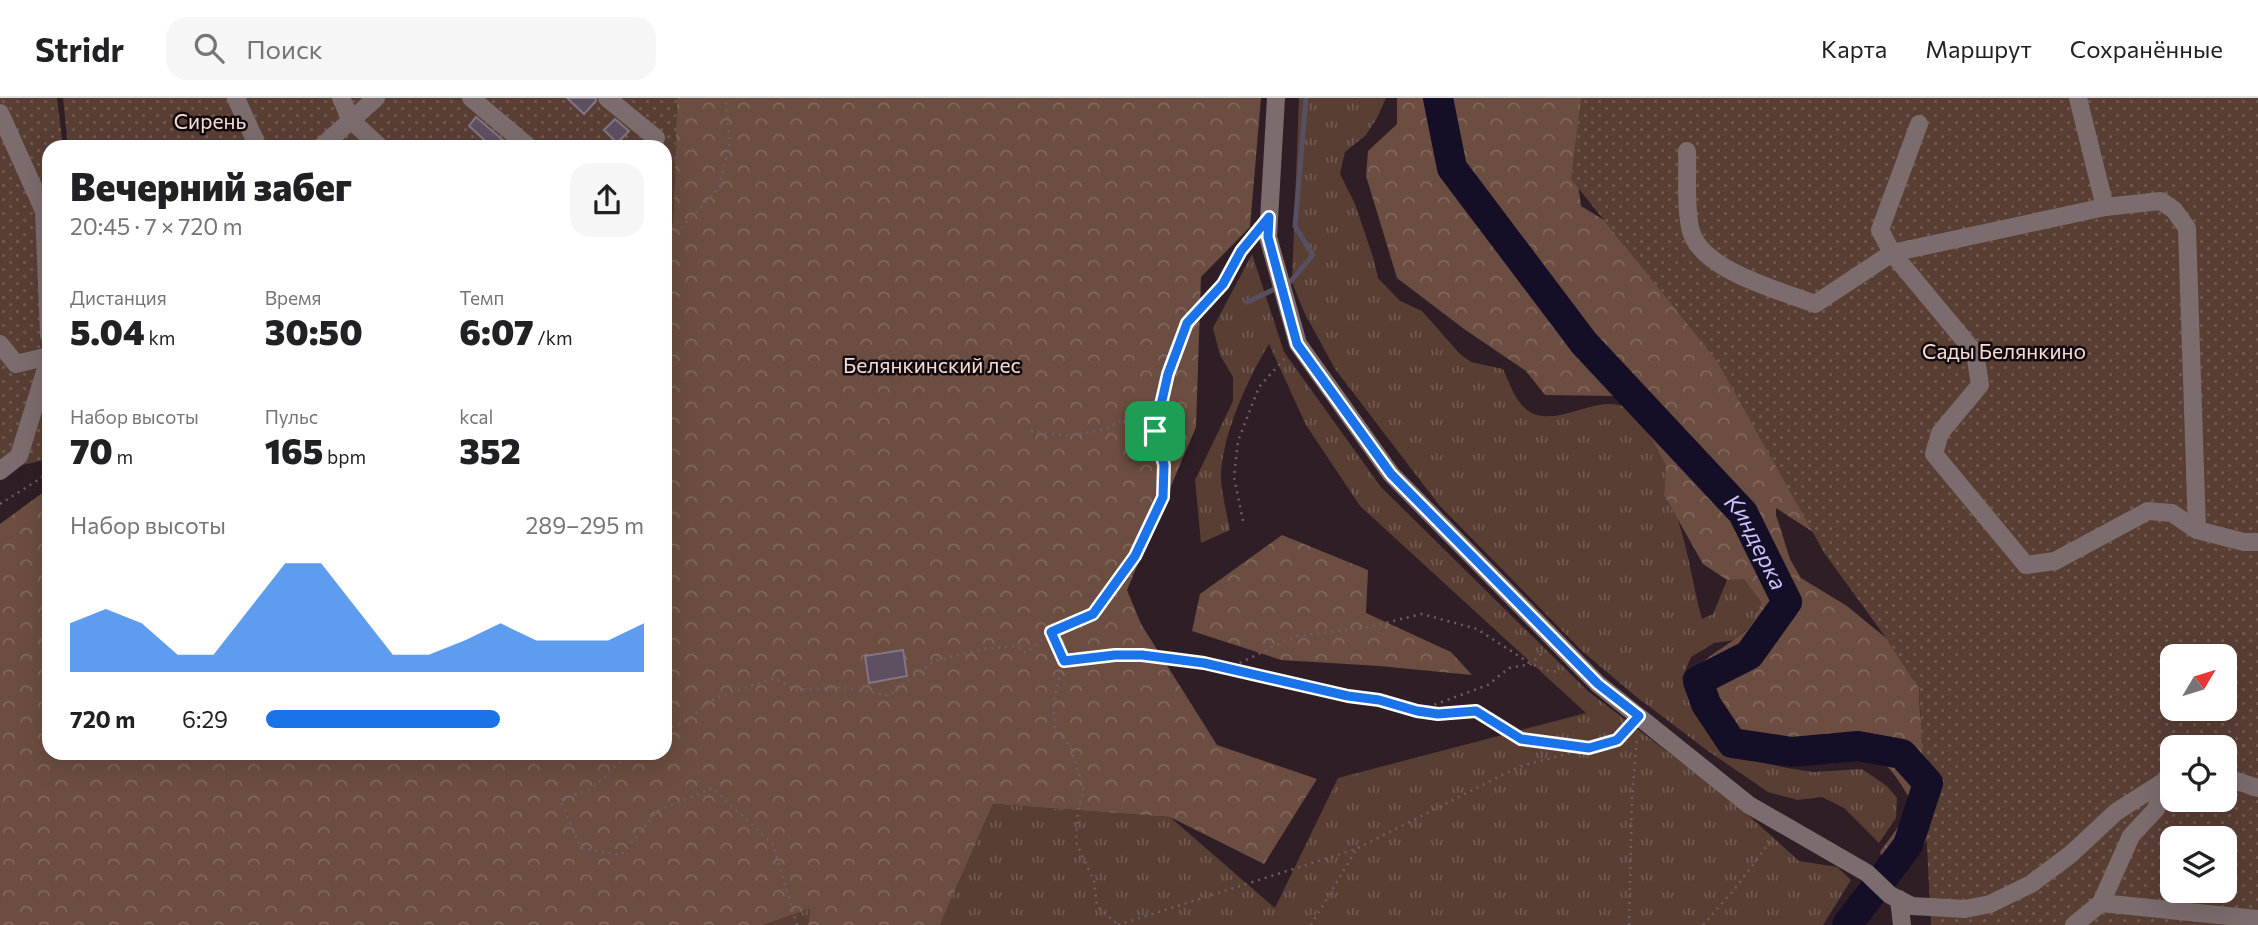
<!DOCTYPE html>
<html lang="ru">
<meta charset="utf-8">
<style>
body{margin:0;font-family:Commissioner,sans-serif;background:#f6f6f6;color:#202124;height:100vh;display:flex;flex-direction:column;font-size:26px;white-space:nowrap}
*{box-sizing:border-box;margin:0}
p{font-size:23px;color:#757577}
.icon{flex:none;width:38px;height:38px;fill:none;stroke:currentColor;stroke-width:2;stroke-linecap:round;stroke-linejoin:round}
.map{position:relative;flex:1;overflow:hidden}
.side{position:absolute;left:42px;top:42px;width:630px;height:620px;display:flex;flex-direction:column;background:#fff;border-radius:21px;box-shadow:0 7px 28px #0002}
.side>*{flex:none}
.needle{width:46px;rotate:52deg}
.controls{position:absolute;left:2160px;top:546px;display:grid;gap:14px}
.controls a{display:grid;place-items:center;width:77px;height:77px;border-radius:14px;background:#fff;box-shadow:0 7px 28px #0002;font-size:35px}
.pin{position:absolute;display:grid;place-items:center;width:60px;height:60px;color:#fff;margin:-30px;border-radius:14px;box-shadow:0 4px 10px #0006}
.round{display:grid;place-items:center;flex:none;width:74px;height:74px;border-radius:21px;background:#f6f6f6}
.headline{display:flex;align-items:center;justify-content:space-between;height:119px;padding:0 28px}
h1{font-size:38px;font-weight:800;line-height:52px}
.stats{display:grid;grid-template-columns:repeat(3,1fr);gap:10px;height:119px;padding:7px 28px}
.stats div{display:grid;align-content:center}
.stats b{font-size:35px;font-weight:800}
.stats small{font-size:19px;font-weight:400}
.stats p{font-size:19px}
.chart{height:196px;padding:14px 28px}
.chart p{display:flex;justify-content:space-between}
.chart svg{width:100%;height:126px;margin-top:7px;fill:#1a73e8;opacity:.7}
ul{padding:0 28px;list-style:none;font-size:23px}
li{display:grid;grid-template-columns:112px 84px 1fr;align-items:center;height:52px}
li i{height:18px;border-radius:9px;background:#1a73e8}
header{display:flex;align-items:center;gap:42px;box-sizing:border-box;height:98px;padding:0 35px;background:#fff;border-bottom:2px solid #e0e0e0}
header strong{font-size:33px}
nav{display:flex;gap:38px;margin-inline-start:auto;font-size:24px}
.search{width:490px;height:63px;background:#f6f6f6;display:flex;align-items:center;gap:18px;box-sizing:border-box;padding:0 24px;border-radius:21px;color:#757577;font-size:26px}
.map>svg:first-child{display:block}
.grass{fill:url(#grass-tufts)}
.forest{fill:url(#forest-crowns)}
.park{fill:url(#park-dots);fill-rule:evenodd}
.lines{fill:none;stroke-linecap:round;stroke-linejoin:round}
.stream{stroke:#574f62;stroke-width:5}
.river{stroke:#140e26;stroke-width:30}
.building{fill:#5e5060;stroke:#837586;stroke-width:2}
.path{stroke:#6e5e65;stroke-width:2.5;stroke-dasharray:2 5;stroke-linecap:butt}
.minor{stroke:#7c6c6d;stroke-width:18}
.route-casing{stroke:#fff;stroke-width:14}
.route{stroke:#1a73e8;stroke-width:9}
.labels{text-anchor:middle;stroke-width:5;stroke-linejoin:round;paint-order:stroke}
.park-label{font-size:21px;fill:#f7ded4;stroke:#120a0e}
.water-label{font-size:23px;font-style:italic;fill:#cec4fb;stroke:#120a0e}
</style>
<header>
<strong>Stridr</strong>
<div class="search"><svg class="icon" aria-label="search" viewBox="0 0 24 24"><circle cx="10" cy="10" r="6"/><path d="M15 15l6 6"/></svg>Поиск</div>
<nav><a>Карта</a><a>Маршрут</a><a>Сохранённые</a></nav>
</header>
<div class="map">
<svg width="2258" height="827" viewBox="0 0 2258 827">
<defs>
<pattern id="grass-tufts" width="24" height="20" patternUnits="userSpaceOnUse" patternTransform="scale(1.75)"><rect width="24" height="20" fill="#593e34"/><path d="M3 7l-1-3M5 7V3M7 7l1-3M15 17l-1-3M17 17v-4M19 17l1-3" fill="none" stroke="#715a52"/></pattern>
<pattern id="forest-crowns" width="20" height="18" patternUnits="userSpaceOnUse" patternTransform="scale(1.75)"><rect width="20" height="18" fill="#6c4d41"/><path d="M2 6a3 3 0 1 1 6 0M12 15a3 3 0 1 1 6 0" fill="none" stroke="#81675d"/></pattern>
<pattern id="park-dots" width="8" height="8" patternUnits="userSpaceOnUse" patternTransform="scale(1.75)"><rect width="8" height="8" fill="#593e34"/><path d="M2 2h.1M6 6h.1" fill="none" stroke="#715a52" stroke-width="1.8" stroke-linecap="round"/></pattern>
</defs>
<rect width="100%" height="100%" fill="#2f1e26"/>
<!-- grass -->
<g class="grass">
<path d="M1299 0H1386L1377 20 1366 37 1345 54 1340 76 1355 106 1373 159 1378 180 1400 203 1422 213 1460 256 1471 264 1503 271C1509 284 1515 303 1527 312 1557 335 1605 286 1635 316 1643 325 1664 355 1666 366 1669 376 1662 388 1665 398 1668 407 1675 414 1678 422 1689 455 1693 489 1702 521L1713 516 1727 482 1744 480 1761 504 1758 519 1736 542 1714 545 1691 559 1682 580 1695 607 1719 644 1759 664 1787 670 1813 674 1862 671 1887 688 1897 700 1896 720 1879 745 1844 710 1822 699 1798 702 1768 694 1708 653 1634 597 1582 553 1439 407 1335 271 1304 214 1292 184Z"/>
<path d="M1252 156 1284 254 1381 389 1589 594 1737 707 1799 763 1837 769 1851 782 1823 827H940L993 706 1170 719 1275 810 1338 680 1586 615 1360 408 1306 327 1269 246C1248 280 1222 337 1221 378 1221 395 1227 415 1230 432L1201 445 1195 382 1233 303V279L1220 257 1213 230Z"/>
<path d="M810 811 808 827H763Z"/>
</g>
<!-- forest -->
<g class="forest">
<path d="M677 0H1261L1250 129 1201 179 1196 329 1127 492 1141 526 1217 647 1317 681 1264 766 1170 719 993 706 940 827H808L810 811 763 827H0V426L49 390V654H665V128L673 125Z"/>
<path d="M1397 0H1588C1572 45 1575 62 1581 108L1604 122 1624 147 1653 161 1866 453 1825 456 1813 434 1776 410V417L1790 461 1801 480 1847 508 1886 540 1919 590 1920 618 1940 692 1927 741 1917 760 1897 776 1885 765 1880 754 1904 721 1909 699C1901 687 1892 669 1878 662 1862 655 1851 664 1835 665 1799 668 1762 657 1727 648 1714 627 1689 600 1695 574 1715 545 1754 543 1761 504L1744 481 1727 482 1703 466 1664 397 1666 367 1646 330 1617 298 1545 297 1526 273 1464 231 1397 180 1366 78 1368 53 1397 26Z"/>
<path d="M1282 437 1368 472 1366 515 1451 554 1472 577 1379 568 1281 562 1192 533 1200 496Z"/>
</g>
<!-- park -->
<g class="park">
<path d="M0 0H57L63 49H49V361L0 372Z"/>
<path d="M63 0H677L673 125 665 128V49H68Z"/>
<path d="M1581 0H2258V827H1931L1919 590 1886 540 1825 456 1717 263 1571 81ZM2172 558H2224V611H2172ZM2172 649H2224V702H2172ZM2172 740H2224V793H2172Z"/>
</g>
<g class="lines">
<!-- stream -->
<path class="stream" d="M1247 204 1290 184 1313 157 1295 128 1306 0"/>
<!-- river -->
<path class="river" id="s1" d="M1438 0 1452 70 1584 245 1743 415 1787 504 1749 557 1698 583 1706 606 1732 645 1792 654 1858 648 1902 656 1928 685 1908 747 1847 827"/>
</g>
<!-- building -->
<g class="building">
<path d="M567 0H596V3L584 16Z"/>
<path d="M476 19 511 49H492L469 28Z"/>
<path d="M615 21 629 33 617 45 604 32Z"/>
<path d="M903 552 907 578 869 585 865 558Z"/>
</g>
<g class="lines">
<!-- path -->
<g class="path">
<path d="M665 143 681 130 719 90 730 44 725 0"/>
<path d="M1031 333 1070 338 1106 331 1163 297"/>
<path d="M0 406 49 375"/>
<path d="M1243 423 1234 379 1238 343 1259 289 1286 259"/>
<path d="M1051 534 1064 563 1053 605 1055 632 1070 648 1084 692 1078 712 1076 744 1094 783 1097 808 1118 827"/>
<path d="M1064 563 1114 557H1142L1204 565 1348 598 1379 602 1417 613 1488 587 1509 570 1531 566 1542 555"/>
<path d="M1227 571 1296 538 1364 530 1422 516 1477 531 1531 566 1549 573 1561 574"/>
<path d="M1420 613 1438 616 1477 613 1521 641 1587 649"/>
<path d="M665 632 690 620 715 600 775 580 795 592 842 589 889 598 934 563 983 551 1016 548 1026 555 1051 534 1093 515 1135 459 1163 399 1164 367 1155 333 1168 276 1187 225 1223 185 1241 153 1252 141"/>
<path d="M631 654 591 691 560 702 581 750 621 757 658 713 712 690 773 746 797 827"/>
<path d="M1118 827 1356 751 1518 669 1617 642 1627 631"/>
<path d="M1311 827 1356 752"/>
<path d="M1629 827 1632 700 1637 639"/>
<path d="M1703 827 1733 793 1773 740"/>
</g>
<!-- minor -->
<g class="minor">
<path d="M236 0 258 49"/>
<path d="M341 0 351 22 380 49"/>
<path d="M471 0 529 49"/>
<path d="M607 0 656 40"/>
<path d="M1276 0 1268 139 1298 246 1391 376 1598 586 1749 707 1867 775 1890 797 1912 808 1965 811 1990 806 2031 786 2071 756 2116 714 2166 682 2172 681"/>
<path d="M2078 0 2105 109"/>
<path d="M0 15 44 113 49 237"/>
<path d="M1919 26 1880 132 1892 155 1975 255 1980 287 1940 335 1934 356 2026 467 2055 463 2148 413 2172 415 2197 432"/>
<path d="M321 49 376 0"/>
<path d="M1687 53C1688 77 1685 105 1690 129 1697 172 1780 192 1815 206L1892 155 2105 109 2161 103 2174 112 2187 130 2197 432 2244 444H2258"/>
<path d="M0 246 16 266 49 258"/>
<path d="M0 373 19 358 49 261"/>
<path d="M2224 679 2258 690"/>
<path d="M1899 801 1902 827"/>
<path d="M2101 805 2258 821"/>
<path d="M2074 827 2101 805 2131 738 2156 711 2166 682"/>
</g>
</g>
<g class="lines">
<defs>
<path id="route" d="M1269 119 1268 139 1297 246 1391 376 1598 586 1639 618 1617 642 1589 650 1521 641 1476 613 1438 616 1417 613 1379 602 1348 598 1204 565 1142 557H1115L1064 563 1051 534 1093 516 1135 458 1163 399 1164 367 1155 333 1168 276 1187 225 1223 186 1241 153Z"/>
</defs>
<!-- route casing -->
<use href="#route" class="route-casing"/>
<!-- route -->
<use href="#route" class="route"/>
</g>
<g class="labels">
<!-- park labels -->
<g class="park-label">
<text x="210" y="31">Сирень</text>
<text x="2004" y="261">Сады Белянкино</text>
<text x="932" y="275">Белянкинский лес</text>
</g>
<!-- water labels -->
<g class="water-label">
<text dy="8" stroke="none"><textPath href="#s1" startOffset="555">Киндерка</textPath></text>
</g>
</g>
</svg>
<div class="controls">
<a><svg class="needle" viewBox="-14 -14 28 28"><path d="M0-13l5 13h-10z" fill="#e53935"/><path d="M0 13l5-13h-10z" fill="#757577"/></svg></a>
<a><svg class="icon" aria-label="locate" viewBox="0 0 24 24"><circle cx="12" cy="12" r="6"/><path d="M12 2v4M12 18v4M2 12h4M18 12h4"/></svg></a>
<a><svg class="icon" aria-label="layers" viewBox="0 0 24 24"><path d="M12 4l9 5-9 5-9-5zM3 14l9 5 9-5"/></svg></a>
</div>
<div class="pin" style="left:1155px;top:333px;background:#1e9e55"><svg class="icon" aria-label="arrive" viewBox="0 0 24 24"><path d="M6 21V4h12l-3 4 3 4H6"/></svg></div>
<section class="side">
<div class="headline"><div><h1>Вечерний забег</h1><p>20:45 · 7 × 720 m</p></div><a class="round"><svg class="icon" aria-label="share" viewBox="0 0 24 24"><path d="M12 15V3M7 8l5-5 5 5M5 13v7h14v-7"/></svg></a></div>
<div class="stats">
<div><p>Дистанция</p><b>5.04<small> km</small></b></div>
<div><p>Время</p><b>30:50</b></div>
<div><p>Темп</p><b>6:07<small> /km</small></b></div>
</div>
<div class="stats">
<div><p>Набор высоты</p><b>70<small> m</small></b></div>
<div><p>Пульс</p><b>165<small> bpm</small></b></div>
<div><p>kcal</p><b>352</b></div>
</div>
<div class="chart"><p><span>Набор высоты</span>289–295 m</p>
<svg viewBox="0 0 160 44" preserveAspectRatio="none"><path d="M0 44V27L10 22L20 27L30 38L40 38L50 22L60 6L70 6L80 22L90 38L100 38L110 33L120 27L130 33L140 33L150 33L160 27V44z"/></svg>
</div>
<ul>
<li><b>720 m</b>6:29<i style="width:62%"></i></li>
</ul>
</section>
</div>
